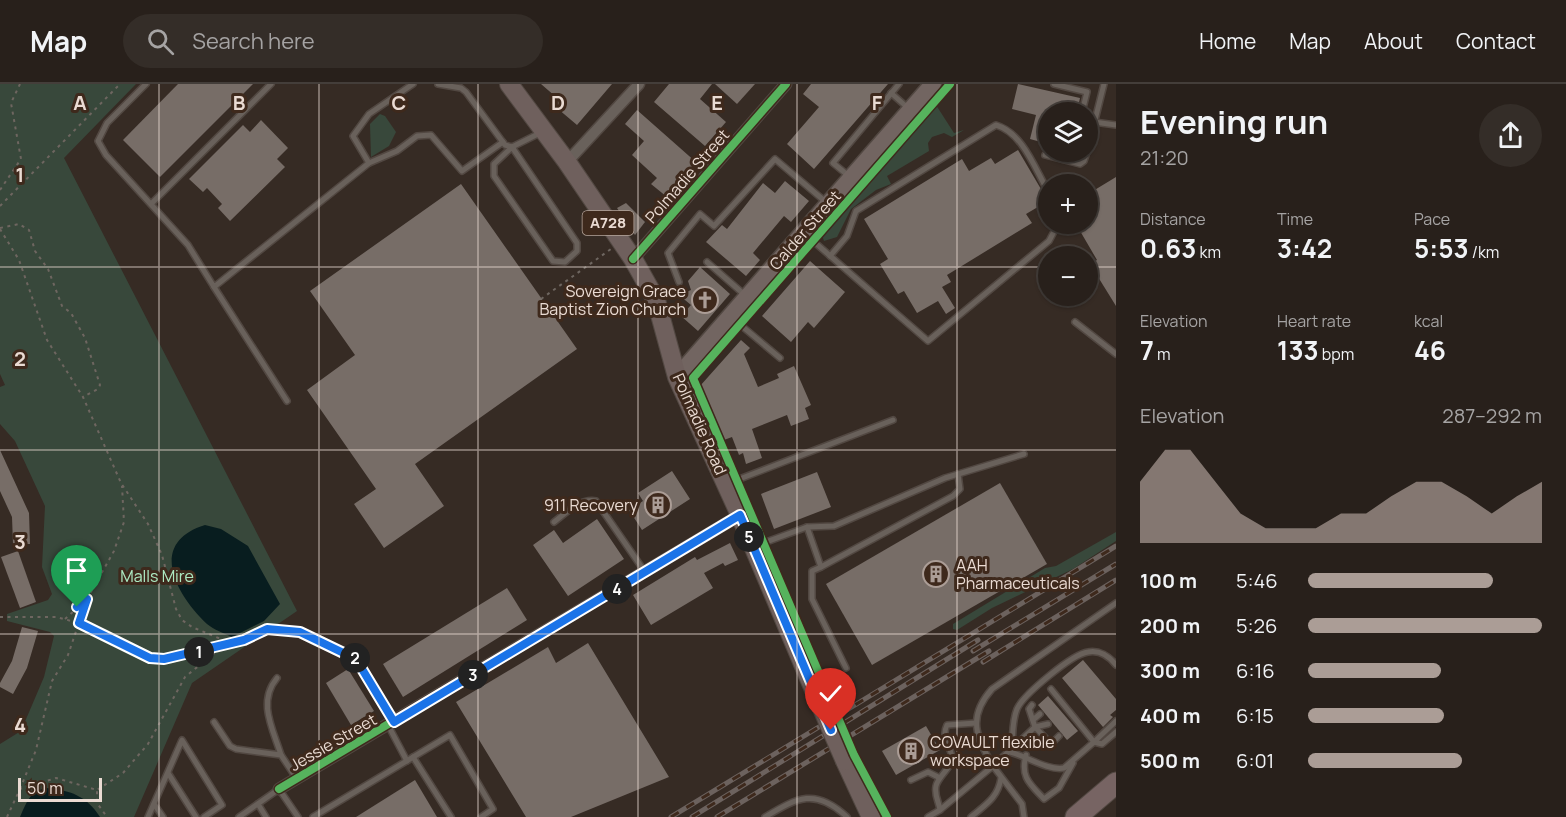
<!DOCTYPE html>
<meta charset="utf-8">
<style>
body{margin:0;font-family:Manrope,sans-serif;background:#342d28;color:#f1f3f6;height:100vh;display:flex;flex-direction:column;font-size:22px;white-space:nowrap}
*{box-sizing:border-box;margin:0}
p{font-size:20px;color:#a5a3a3}
.icon{flex:none;width:33px;height:33px;fill:none;stroke:currentColor;stroke-width:2;stroke-linecap:round;stroke-linejoin:round}
.map{position:relative;flex:1;overflow:hidden}
.sheet{display:flex;flex-direction:column;background:#28201b;width:450px}
.sheet>*{flex:none}
.tools{position:absolute;left:1038px;top:18px;display:grid;gap:12px}
.tools a{display:grid;place-items:center;width:60px;height:60px;border-radius:50%;background:#28201b;box-shadow:0 2px 4px #0004,0 0 0 2px #443e3a;font-size:30px}
.scale{position:absolute;left:18px;bottom:15px;width:84px;box-sizing:border-box;padding-left:6px;border:3px solid #eadbd3;border-top:0;font-size:16px;line-height:21px;white-space:nowrap;color:#eadbd3;-webkit-text-stroke:4px #3e291c;paint-order:stroke}
.pin{position:absolute;display:grid;place-items:center;width:51px;height:51px;color:#fff;margin:-62px -26px;border-radius:50% 50% 50% 0;rotate:-45deg;box-shadow:0 0 6px #0007}
.pin .icon{rotate:45deg}
.km{position:absolute;width:30px;height:30px;margin:-15px;border-radius:50%;background:#222;color:#fff;font-size:16px;line-height:30px;text-align:center}
.round{display:grid;place-items:center;flex:none;width:63px;height:63px;border-radius:32px;background:#342d28}
.overview{display:flex;align-items:center;justify-content:space-between;height:102px;padding:0 24px}
h1{font-size:33px;font-weight:700;line-height:45px}
.figures{display:grid;grid-template-columns:repeat(3,1fr);gap:9px;height:102px;padding:6px 24px}
.figures div{display:grid;align-content:center}
.figures b{font-size:26px;font-weight:700}
.figures small{font-size:16px;font-weight:400}
.figures p{font-size:16px}
.chart{height:168px;padding:12px 24px}
.chart p{display:flex;justify-content:space-between}
.chart svg{width:100%;height:108px;margin-top:6px;fill:#ab9d96;opacity:.7}
ul{padding:0 24px;list-style:none;font-size:20px}
li{display:grid;grid-template-columns:96px 72px 1fr;align-items:center;height:45px}
li i{height:15px;border-radius:8px;background:#ab9d96}
header{display:flex;align-items:center;gap:36px;box-sizing:border-box;height:84px;padding:0 30px;background:#28201b;border-bottom:2px solid #443e3a}
header strong{font-size:28px}
nav{display:flex;gap:33px;margin-inline-start:auto;font-size:21px}
.search{width:420px;height:54px;background:#342d28;display:flex;align-items:center;gap:15px;box-sizing:border-box;padding:0 21px;border-radius:33px;color:#a5a3a3;font-size:22px}
main{display:flex;flex:1;min-height:0}
.map>svg:first-child{display:block}
.green{fill:#38483b}
.water{fill:#081d1f}
.building{fill:#776d67}
.lines{fill:none;stroke-linecap:round;stroke-linejoin:round}
.lane-casing{stroke:#524842;stroke-width:8}
.street-casing{stroke:#524842;stroke-width:13}
.secondary-casing{stroke:#524842;stroke-width:19}
.primary-casing{stroke:#524842;stroke-width:20}
.highway-casing{stroke:#524842;stroke-width:23}
.path{stroke:#6e6660;stroke-width:2;stroke-dasharray:3 4.5;stroke-linecap:butt}
.lane{stroke:#69615b;stroke-width:5}
.street{stroke:#69615b;stroke-width:10}
.secondary{stroke:#726561;stroke-width:16}
.primary{stroke:#6f605d;stroke-width:18}
.highway{stroke:#776463;stroke-width:21}
.rail-casing{stroke:#6c625e;stroke-width:5}
.rail{stroke:#3e291c;stroke-width:3;stroke-dasharray:9;stroke-linecap:butt}
.primary-bridge-casing{stroke:#524842;stroke-width:20;stroke-linecap:butt}
.primary-bridge{stroke:#6f605d;stroke-width:18}
.cycleway-casing{stroke:#3e291c;stroke-width:11}
.cycleway{stroke:#56b35d;stroke-width:8}
.route-casing{stroke:#fff;stroke-width:12}
.route{stroke:#1a73e8;stroke-width:8}
.grid{fill:none;stroke:#eadbd3;stroke-width:1.5;stroke-opacity:0.55}
.labels{text-anchor:middle;stroke-width:6;stroke-linejoin:round;paint-order:stroke}
.shield{fill:#3e291c;stroke:#b6a69c;stroke-width:1.5}
.shield-label{font-size:15px;font-weight:bold;fill:#eadbd3}
.street-label{font-size:16px;fill:#eadbd3;stroke:#3e291c}
.poi-label{font-size:16px;fill:#eadbd3;stroke:#3e291c;text-anchor:end}
.park-label{font-size:16px;fill:#adeac3;stroke:#3e291c}
.grid-label{font-size:20px;text-anchor:middle;font-weight:bold;fill:#eadbd3;stroke:#3e291c;stroke-width:6;stroke-linejoin:round;paint-order:stroke}
</style>
<header>
<strong>Map</strong>
<div class="search"><svg class="icon" aria-label="search" viewBox="0 0 24 24"><circle cx="10" cy="10" r="6"/><path d="M15 15l6 6"/></svg>Search here</div>
<nav><a>Home</a><a>Map</a><a>About</a><a>Contact</a></nav>
</header>
<main>
<div class="map">
<svg width="1116" height="733" viewBox="0 0 1116 733">
<rect width="100%" height="100%" fill="#362b24"/>
<!-- green -->
<g class="green">
<path d="M0 0H136L64 74 297 527 192 599 134 733H0V660L21 647 44 593 54 552 50 548 7 537V530L48 516 52 510 42 483 45 422 15 357 0 340V303L5 301 0 290Z"/>
<path d="M936 21 954 49 964 46 952 53 944 49 932 53 928 59 929 67 887 92 891 100 876 106 851 125 837 153 824 157 822 151Z"/>
<path d="M380 30 385 32 396 48 389 62 371 73 370 40Z"/>
<path d="M1116 448V457L1073 485 992 524 957 546 953 545V540L1045 484 1056 482Z"/>
</g>
<!-- water -->
<g class="water">
<path d="M205 441 221 445 248 462 280 520 264 537 232 553C224 549 214 546 207 540 176 511 147 459 205 441Z"/>
<path d="M46 704C70 706 87 712 100 733H20C27 718 29 708 46 704Z"/>
</g>
<!-- building -->
<g class="building">
<path d="M178 0H253L160 93 123 56Z"/>
<path d="M541 0H612L577 41 551 19 556 13Z"/>
<path d="M669 0H712L700 15 726 38 705 62 654 18Z"/>
<path d="M715 0H755L737 20Z"/>
<path d="M811 0H888L814 85 787 60 819 23 803 10Z"/>
<path d="M1018 0 1080 14 1077 28H1048V60L1030 55 1036 31 1012 25Z"/>
<path d="M637 26 697 79 667 113 651 100 657 94 632 71 644 57 625 40Z"/>
<path d="M261 36 288 64 277 75 285 83 230 137 218 124 222 120 207 104 203 108 189 95 243 41 250 48Z"/>
<path d="M1018 66 1048 117 1026 130 1032 139 947 191 951 198 942 203 955 224 946 230 938 217 917 229 904 207 898 210 880 180 888 175 864 135 962 75 969 87 991 74 995 80Z"/>
<path d="M1116 93V222L1090 180 1097 176 1076 140H1088V110Z"/>
<path d="M785 97 809 117 791 138 784 132 753 169 760 176 746 192 706 158 722 141 727 145 763 99 775 109Z"/>
<path d="M461 100 577 265 415 380 444 422 384 464 354 420 376 405 307 306 355 271 310 207Z"/>
<path d="M626 119 645 138 635 151 617 124Z"/>
<path d="M810 177 845 208 814 244 808 238 791 258 762 232Z"/>
<path d="M700 183 730 210 698 247 681 232 691 221 679 211 691 206 688 197Z"/>
<path d="M741 256 750 264 744 270 758 303 779 294 777 290 794 282 811 321 805 324 809 335 791 342 787 331 752 345 762 374 746 380 743 369 739 371 732 353 724 356 700 302Z"/>
<path d="M0 366 29 429 30 460H13L12 433 0 407Z"/>
<path d="M672 387 690 415 642 446 629 426 643 417 638 409Z"/>
<path d="M817 388 831 423 774 445 761 410Z"/>
<path d="M1000 399 1047 480 872 581 826 500Z"/>
<path d="M597 435 624 475 568 512 533 461 554 446 563 459Z"/>
<path d="M730 459 738 476 725 482 723 479 704 489 713 504 651 541 633 511 695 473 697 476Z"/>
<path d="M18 467 36 518 20 524 1 473Z"/>
<path d="M507 504 527 536 403 613 383 580Z"/>
<path d="M22 543 38 547 27 584 13 610 0 603V599L12 577Z"/>
<path d="M588 559 669 693 571 733H526L456 618 548 563 556 579Z"/>
<path d="M1083 576 1116 615V626L1110 631 1113 633 1103 643 1062 594Z"/>
<path d="M348 585 374 627 351 641 326 599Z"/>
<path d="M1048 612 1078 647 1067 656 1038 621Z"/>
<path d="M926 642 940 666 896 691 882 667Z"/>
<path d="M415 696 437 733H356Z"/>
</g>
<g class="lines">
<defs>
<g id="lane">
<path d="M146 0 107 39 98 57 106 71 188 161 214 203 369 79 353 52 369 30 413 0"/>
<path d="M438 0 461 4 466 8 505 61 512 63 540 49"/>
<path d="M1054 0 1087 8 1082 28"/>
<path d="M891 9 908 24"/>
<path d="M1094 38 1116 41"/>
<path d="M512 63 577 159V167L565 178 553 177 494 92V80Z"/>
<path d="M1088 64 1104 0"/>
<path d="M1045 71 1080 80 1084 77 1087 68"/>
<path d="M369 79 397 67 417 52 431 51 462 87 503 58"/>
<path d="M850 93 833 79 899 0"/>
<path d="M151 120 271 0"/>
<path d="M805 150 928 257 1049 157 1058 140"/>
<path d="M830 172 847 152 856 127 996 41C1023 49 1035 85 1048 107"/>
<path d="M707 178 746 212"/>
<path d="M679 198 668 169 700 130 714 142 775 75 827 119"/>
<path d="M214 203 287 317"/>
<path d="M731 233 780 274"/>
<path d="M1075 238 1116 270"/>
<path d="M729 399 893 336"/>
<path d="M554 438C566 429 580 414 596 417L645 488"/>
<path d="M807 443 821 483 812 487V515L846 584"/>
<path d="M758 461 807 443 834 442 945 394 1024 370"/>
<path d="M821 483 953 412 960 405 958 390"/>
<path d="M361 580 394 638"/>
<path d="M277 594C257 618 273 645 281 671"/>
<path d="M1033 636 1040 630"/>
<path d="M214 638 230 662 236 665 281 671 297 695"/>
<path d="M388 641 407 677"/>
<path d="M1035 643 1051 660 1059 652"/>
<path d="M1035 643 1048 640"/>
<path d="M1094 658 1116 637"/>
<path d="M1094 658 1102 660 1116 648"/>
<path d="M1012 662C1013 650 1012 637 1017 625 1023 611 1072 570 1088 568 1099 566 1109 572 1116 581"/>
<path d="M1010 668C1026 672 1048 687 1064 684L1094 658 1051 605"/>
<path d="M1026 671C1020 693 1030 700 1044 715L1059 704 1073 679"/>
<path d="M413 673 451 733"/>
<path d="M168 689 196 733"/>
<path d="M911 696 928 688 940 694"/>
<path d="M154 720 163 733"/>
<path d="M258 720 266 733"/>
<path d="M940 726C939 718 934 711 936 702 938 692 953 683 952 673 950 661 941 653 947 641L976 639"/>
<path d="M148 733 182 656 222 721 204 733"/>
<path d="M239 733 279 705 298 733"/>
<path d="M313 733 450 651 493 725 481 733"/>
<path d="M765 733C797 714 815 703 847 733"/>
<path d="M928 733 940 726 993 682C976 653 967 633 992 605L1116 519"/>
<path d="M971 733C985 721 998 714 1001 694"/>
<path d="M1024 733 1022 720 993 682 1035 643 1029 625 1032 621"/>
</g>
<g id="street">
<path d="M567 78 639 0"/>
<path d="M633 175 786 0"/>
<path d="M279 705 740 431"/>
</g>
<path id="secondary" d="M677 293 933 0"/>
<g id="primary">
<path d="M509 0 567 78 633 175 656 216 677 293 740 431 817 613"/>
<path d="M845 677 871 733"/>
</g>
<path id="highway" d="M1076 733 1116 699"/>
</defs>
<!-- lane casing -->
<use href="#lane" class="lane-casing"/>
<!-- street casing -->
<use href="#street" class="street-casing"/>
<!-- secondary casing -->
<use href="#secondary" class="secondary-casing"/>
<!-- primary casing -->
<use href="#primary" class="primary-casing"/>
<!-- highway casing -->
<use href="#highway" class="highway-casing"/>
<!-- path -->
<g class="path">
<path d="M0 106 21 75 11 19 20 0"/>
<path d="M0 122 120 0"/>
<path d="M0 144 19 140 29 146 35 167 48 185 62 222 71 229 85 254 100 301 98 305 83 313"/>
<path d="M0 145 19 176 47 256 83 313 121 399 148 440 162 471 176 525 182 536 192 543 228 558 185 593 148 660 123 689 97 706"/>
<path d="M541 215 611 165"/>
<path d="M0 533H56L79 539 150 574 164 575 223 560"/>
<path d="M65 535 87 515"/>
<path d="M228 558C243 556 255 547 268 545 300 540 327 562 355 574"/>
<path d="M20 705 36 666 52 597 68 571 87 515 114 467 124 438 122 402"/>
<path d="M7 733 20 705 56 694 97 706V719L107 733"/>
</g>
<!-- lane -->
<use href="#lane" class="lane"/>
<!-- street -->
<use href="#street" class="street"/>
<!-- secondary -->
<use href="#secondary" class="secondary"/>
<!-- primary -->
<use href="#primary" class="primary"/>
<!-- highway -->
<use href="#highway" class="highway"/>
<defs>
<g id="rail">
<path d="M973 567 1116 480"/>
<path d="M983 578 1116 496"/>
<path d="M671 733 1116 462"/>
<path d="M692 733 978 556"/>
<path d="M717 733 989 567"/>
</g>
</defs>
<!-- rail casing -->
<use href="#rail" class="rail-casing"/>
<!-- rail -->
<use href="#rail" class="rail"/>
<defs>
<path id="primary-bridge" d="M817 613 845 677"/>
</defs>
<!-- primary-bridge casing -->
<use href="#primary-bridge" class="primary-bridge-casing"/>
<!-- primary-bridge -->
<use href="#primary-bridge" class="primary-bridge"/>
<defs>
<g id="cycleway">
<path d="M633 175 786 0"/>
<path d="M279 705 740 431"/>
<path d="M887 733 854 671 693 294 950 0"/>
</g>
</defs>
<!-- cycleway casing -->
<use href="#cycleway" class="cycleway-casing"/>
<!-- cycleway -->
<use href="#cycleway" class="cycleway"/>
</g>
<g class="lines">
<defs>
<path id="route" d="M77 523 87 515 79 539 150 574 164 575 244 556 267 545 300 548 356 575 394 638 740 431 831 646"/>
</defs>
<!-- route casing -->
<use href="#route" class="route-casing"/>
<!-- route -->
<use href="#route" class="route"/>
</g>
<!-- grid -->
<path class="grid" d="M159 0V733M319 0V733M478 0V733M638 0V733M797 0V733M957 0V733M0 183H1048M1088 183H1116M0 366H1116M0 550H1116"/>
<!-- icons -->
<defs>
<symbol id="church-ring" viewBox="-11 -11 22 22"><circle r="9.5" fill="#3e291c" stroke="#ab9d96" stroke-width="1.5"/><path d="M-1.2-6h2.4v3.5h3.3v2.4h-3.3V6h-2.4V-.1h-3.3v-2.4h3.3Z" fill="#ab9d96"/></symbol>
<symbol id="building-ring" viewBox="-11 -11 22 22"><circle r="9.5" fill="#3e291c" stroke="#ab9d96" stroke-width="1.5"/><path d="M-4-6H4V6H1V3H-1V6H-4ZM-2.5-4.3h1.7v1.8h-1.7ZM.8-4.3h1.7v1.8H.8ZM-2.5-1h1.7V.8h-1.7ZM.8-1h1.7V.8H.8Z" fill="#ab9d96"/></symbol>
</defs>
<g fill-rule="evenodd">
<use href="#church-ring" x="690" y="201" width="30" height="30"/>
<use href="#building-ring" x="643" y="406" width="30" height="30"/>
<use href="#building-ring" x="921" y="475" width="30" height="30"/>
<use href="#building-ring" x="896" y="652" width="30" height="30"/>
</g>
<g class="labels">
<!-- shield labels -->
<rect class="shield" x="582.5" y="127" width="51" height="24" rx="4.5"/>
<g class="shield-label">
<text x="608" y="144">A728</text>
</g>
<!-- street labels -->
<g class="street-label">
<text transform="translate(687 92) rotate(-49)" y="6">Polmadie Street</text>
<text transform="translate(805 146) rotate(-49)" y="6">Calder Street</text>
<text transform="translate(700 340) rotate(66)" y="6">Polmadie Road</text>
<text transform="translate(333 658) rotate(-30)" y="6">Jessie Street</text>
</g>
<!-- poi labels -->
<g class="poi-label">
<text x="686" y="213">Sovereign Grace<tspan x="686" dy="18">Baptist Zion Church</tspan></text>
<text x="638" y="427">911 Recovery</text>
<text x="956" y="487" text-anchor="start">AAH<tspan x="956" dy="18">Pharmaceuticals</tspan></text>
<text x="930" y="664" text-anchor="start">COVAULT flexible<tspan x="930" dy="18">workspace</tspan></text>
</g>
<!-- park labels -->
<g class="park-label">
<text x="157" y="498">Malls Mire</text>
</g>
</g>
<g class="grid-label">
<text x="80" y="26">A</text>
<text x="239" y="26">B</text>
<text x="399" y="26">C</text>
<text x="558" y="26">D</text>
<text x="717" y="26">E</text>
<text x="877" y="26">F</text>
<text x="20" y="98">1</text>
<text x="20" y="282">2</text>
<text x="20" y="465">3</text>
<text x="20" y="648">4</text>
</g>
</svg>
<div class="tools">
<a><svg class="icon" aria-label="layers" viewBox="0 0 24 24"><path d="M12 4l9 5-9 5-9-5zM3 14l9 5 9-5"/></svg></a>
<a>+</a>
<a>−</a>
</div>
<div class="scale">50 m</div>
<div class="pin" style="left:77px;top:523px;background:#1e9e55"><svg class="icon" aria-label="arrive" viewBox="0 0 24 24"><path d="M6 21V4h12l-3 4 3 4H6"/></svg></div>
<div class="pin" style="left:831px;top:646px;background:#d93025"><svg class="icon" aria-label="check" viewBox="0 0 24 24"><path d="M5 12l5 5 9-10"/></svg></div>
<b class="km" style="left:199px;top:568px">1</b>
<b class="km" style="left:355px;top:574px">2</b>
<b class="km" style="left:473px;top:591px">3</b>
<b class="km" style="left:617px;top:505px">4</b>
<b class="km" style="left:749px;top:453px">5</b>
</div>
<section class="sheet">
<div class="overview"><div><h1>Evening run</h1><p>21:20</p></div><a class="round"><svg class="icon" aria-label="share" viewBox="0 0 24 24"><path d="M12 15V3M7 8l5-5 5 5M5 13v7h14v-7"/></svg></a></div>
<div class="figures">
<div><p>Distance</p><b>0.63<small> km</small></b></div>
<div><p>Time</p><b>3:42</b></div>
<div><p>Pace</p><b>5:53<small> /km</small></b></div>
</div>
<div class="figures">
<div><p>Elevation</p><b>7<small> m</small></b></div>
<div><p>Heart rate</p><b>133<small> bpm</small></b></div>
<div><p>kcal</p><b>46</b></div>
</div>
<div class="chart"><p><span>Elevation</span>287–292 m</p>
<svg viewBox="0 0 160 44" preserveAspectRatio="none"><path d="M0 44V19L10 6L20 6L30 19L40 32L50 38L60 38L70 38L80 32L90 32L100 25L110 19L120 19L130 25L140 32L150 25L160 19V44z"/></svg>
</div>
<ul>
<li><b>100 m</b>5:46<i style="width:79%"></i></li>
<li><b>200 m</b>5:26<i style="width:100%"></i></li>
<li><b>300 m</b>6:16<i style="width:57%"></i></li>
<li><b>400 m</b>6:15<i style="width:58%"></i></li>
<li><b>500 m</b>6:01<i style="width:66%"></i></li>
</ul>
</section>
</main>
